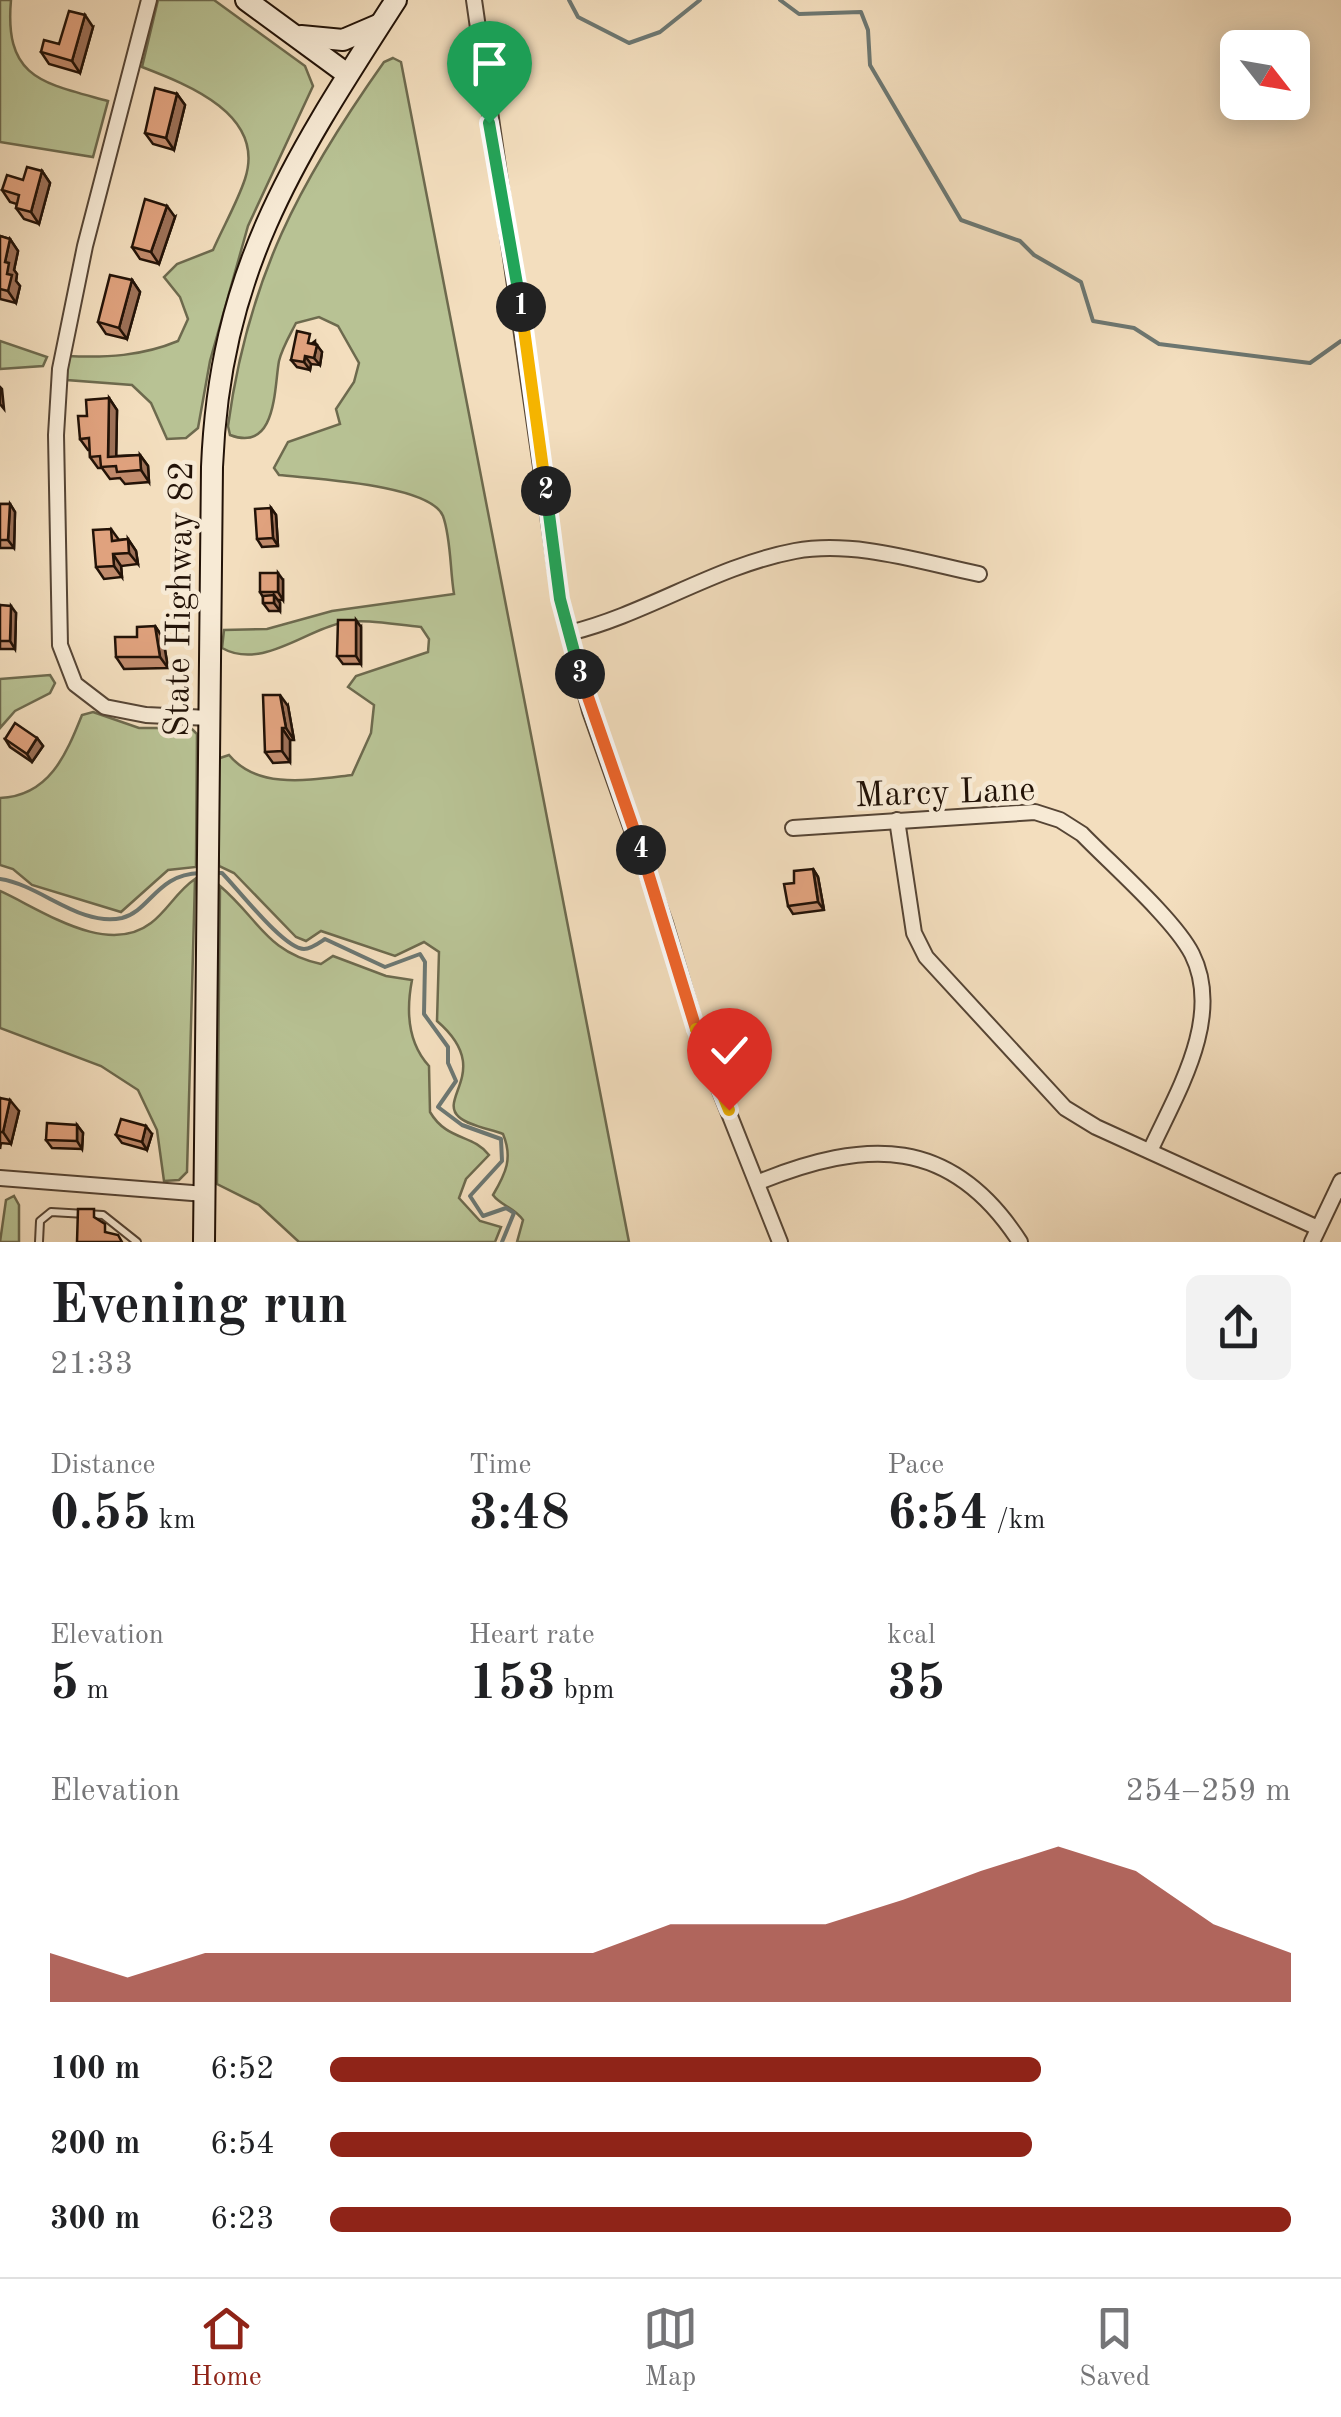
<!DOCTYPE html>
<meta charset="utf-8">
<style>
body{margin:0;font-family:"Old Standard TT",serif;background:#f2f2f2;color:#202124;height:100vh;display:flex;flex-direction:column;font-size:38px;white-space:nowrap}
*{box-sizing:border-box;margin:0}
p{font-size:32px;color:#757577}
.icon{flex:none;width:55px;height:55px;fill:none;stroke:currentColor;stroke-width:2;stroke-linecap:round;stroke-linejoin:round}
.map{position:relative;height:1242px;overflow:hidden}
.sheet{display:flex;flex-direction:column;background:#fff;flex:1}
.sheet>*{flex:none}
.needle{width:65px;rotate:121deg}
.tools{position:absolute;left:1220px;top:30px;display:grid;gap:20px}
.tools a{display:grid;place-items:center;width:90px;height:90px;border-radius:15px;background:#fff;box-shadow:0 5px 25px #0003;font-size:50px}
.pin{position:absolute;display:grid;place-items:center;width:85px;height:85px;color:#fff;margin:-102px -42px;border-radius:50% 50% 50% 0;rotate:-45deg;box-shadow:0 0 10px #0007}
.pin .icon{rotate:45deg}
.km{position:absolute;width:50px;height:50px;margin:-25px;border-radius:50%;background:#222;color:#fff;font-size:28px;line-height:50px;text-align:center}
.round{display:grid;place-items:center;flex:none;width:105px;height:105px;border-radius:15px;background:#f2f2f2}
.summary{display:flex;align-items:center;justify-content:space-between;height:170px;padding:0 50px}
h1{font-size:55px;font-weight:800;line-height:75px}
.stats{display:grid;grid-template-columns:repeat(3,1fr);gap:15px;height:170px;padding:10px 50px}
.stats div{display:grid;align-content:center}
.stats b{font-size:50px;font-weight:800}
.stats small{font-size:28px;font-weight:400}
.stats p{font-size:28px}
.chart{height:280px;padding:20px 50px}
.chart p{display:flex;justify-content:space-between}
.chart svg{width:100%;height:180px;margin-top:10px;fill:#8f2418;opacity:.7}
ul{padding:0 50px;list-style:none;font-size:32px}
li{display:grid;grid-template-columns:160px 120px 1fr;align-items:center;height:75px}
li i{height:25px;border-radius:12px;background:#8f2418}
.dock{display:flex;justify-content:space-around;align-items:center;height:140px;border-top:2px solid #e0e0e0;background:#fff;font-size:28px;color:#757577}
.dock a{display:grid;justify-items:center;gap:5px}
.dock .active{color:#8f2418}
.map>svg:first-child{display:block}
.green{fill:#b8c294;stroke:#6d6a4e;stroke-width:2.5}
.lines{fill:none;stroke-linecap:round;stroke-linejoin:round}
.stream{stroke:#6c7772;stroke-width:4}
.lane-casing{stroke:#564535;stroke-width:10}
.street-casing{stroke:#564535;stroke-width:18}
.secondary-casing{stroke:#221207;stroke-width:24}
.lane{stroke:#f7ead5;stroke-width:6}
.street{stroke:#f7ead5;stroke-width:14}
.secondary{stroke:#f7ead5;stroke-width:20}
.wall{fill:#c18b6c;stroke:#221207;stroke-width:2.5}
.shaded-wall{fill:#9d7158;stroke:#221207;stroke-width:2.5}
.building{fill:#e0a27e;stroke:#221207;stroke-width:2.5}
.split-1-casing{stroke:#fff;stroke-width:20}
.split-2-casing{stroke:#fff;stroke-width:20}
.split-3-casing{stroke:#fff;stroke-width:20}
.split-4-casing{stroke:#fff;stroke-width:20}
.split-5-casing{stroke:#fff;stroke-width:20}
.split-6-casing{stroke:#fff;stroke-width:20}
.split-1{stroke:#22a559;stroke-width:12}
.split-2{stroke:#f5b400;stroke-width:12}
.split-3{stroke:#22a559;stroke-width:12}
.split-4{stroke:#f0652b;stroke-width:12}
.split-5{stroke:#f0652b;stroke-width:12}
.split-6{stroke:#f5b400;stroke-width:12}
.labels{text-anchor:middle;stroke-width:9;stroke-linejoin:round;paint-order:stroke}
.street-label{font-size:35px;fill:#221207;stroke:#f7ead5}
</style>
<div class="map">
<svg width="1341" height="1242" viewBox="0 0 1341 1242">
<rect width="100%" height="100%" fill="#f3debe"/>
<filter id="stains"><feTurbulence type="fractalNoise" baseFrequency=".002" numOctaves="4"/><feColorMatrix values="0 0 0 0 .2 0 0 0 0 .09 0 0 0 0 .02 0 0 0 .5 -.17"/></filter>
<radialGradient id="worn" r=".72"><stop offset=".6" stop-color="#630" stop-opacity="0"/><stop offset="1" stop-color="#630" stop-opacity=".3"/></radialGradient>
<!-- green -->
<g class="green">
<path d="M0 0H11C4 79 43 83 108 101L93 157 0 142Z"/>
<path d="M158 0H214L305 66 313 86 248 226 210 361 198 428 186 438 167 439 151 403 132 385 67 380V356C106 358 142 356 178 341L188 319 180 297 164 277 177 264 213 250C223 227 237 203 245 179 266 115 189 85 142 67Z"/>
<path d="M393 58 401 62 629 1242H517L523 1220C514 1207 501 1206 493 1195 506 1173 513 1158 503 1134 490 1129 469 1126 459 1117 437 1098 494 1070 437 1021L439 952 424 942 395 956 321 931 306 941 296 937 234 873 219 866 216 777 220 758 229 755C258 790 310 780 352 775L371 733 374 705 348 687 356 676 428 652 429 639 421 627C396 625 366 618 341 623 304 631 261 670 222 648L224 630 267 629 332 611 454 594C450 570 451 538 443 516 430 484 312 479 279 475L274 468 288 442 340 424 336 409 354 382 359 363 338 326 319 317 296 323C290 335 282 348 279 361 274 388 277 453 230 435L228 426C248 278 299 182 384 62Z"/>
<path d="M0 341 47 357 43 366 0 369Z"/>
<path d="M50 675 55 683 50 693 15 711 0 728V679Z"/>
<path d="M93 712 139 728H191L197 734 196 867 168 870 121 912 32 885 13 869 0 865V798C49 796 66 755 82 715Z"/>
<path d="M195 879 187 1172 179 1180 164 1181 157 1130 138 1090 101 1066 0 1028V891C42 910 107 957 151 923 168 910 177 891 195 879Z"/>
<path d="M220 886C259 919 266 952 321 964L333 956 386 976 412 980C406 1011 407 1042 429 1066L430 1112C447 1141 473 1134 489 1155L466 1179 459 1198 480 1221 501 1227 495 1242H299L259 1205 217 1184Z"/>
<path d="M14 1196 19 1205V1242H0L6 1200Z"/>
</g>
<g class="lines">
<!-- stream -->
<g class="stream">
<path d="M569 0 578 17 629 43 660 32 700 0"/>
<path d="M780 0 799 14 861 12 868 30 870 65 961 220 1020 241 1034 255 1081 282 1093 321 1134 328 1159 344 1310 363 1341 341"/>
<path d="M214 873H222C238 889 284 949 304 949 311 949 319 943 325 939L385 967 420 954 425 962 424 1014 448 1047V1063L456 1081 438 1107 462 1125 501 1139 502 1161 470 1196 483 1216 506 1208 514 1213 502 1242"/>
<path d="M0 879C41 885 79 927 122 918 150 911 157 874 200 873"/>
</g>
<defs>
<path id="lane" d="M39 1242 40 1221 51 1212 103 1215 137 1242"/>
<g id="street">
<path d="M149 0 85 246 60 369 56 435 60 645 75 684 105 707 146 715 209 718"/>
<path d="M474 0 560 599 590 711 665 923 699 1038 780 1242"/>
<path d="M569 633C647 614 715 566 795 551 855 540 921 562 979 574"/>
<path d="M897 820 914 933 926 957 1065 1108 1096 1127 1318 1228"/>
<path d="M793 828 1035 812 1060 820 1082 834C1111 864 1174 919 1192 954 1224 1018 1176 1094 1150 1151"/>
<path d="M0 1178 205 1194"/>
<path d="M759 1182C866 1139 951 1135 1020 1242"/>
<path d="M1312 1242 1341 1181"/>
</g>
<g id="secondary">
<path d="M246 0 347 74"/>
<path d="M301 36 343 40 378 25"/>
<path d="M204 1242 212 467C220 270 293 160 396 0"/>
</g>
</defs>
<!-- lane casing -->
<use href="#lane" class="lane-casing"/>
<!-- street casing -->
<use href="#street" class="street-casing"/>
<!-- secondary casing -->
<use href="#secondary" class="secondary-casing"/>
<!-- lane -->
<use href="#lane" class="lane"/>
<!-- street -->
<use href="#street" class="street"/>
<!-- secondary -->
<use href="#secondary" class="secondary"/>
</g>
<!-- wall -->
<g class="wall">
<path d="M93 27 80 73 49 64 41 52Z"/>
<path d="M177 94 185 105 174 150 153 144 145 133Z"/>
<path d="M42 171 50 183 39 224 24 219 16 208 17 204 10 202 2 190Z"/>
<path d="M175 217 159 264 140 259 132 247Z"/>
<path d="M0 236 10 239 18 251 14 270 17 274 16 281 20 286 16 303 0 299Z"/>
<path d="M132 280 140 292 127 339 106 334 98 322Z"/>
<path d="M315 341V344L322 352 320 365 311 364 310 370 297 367 291 360Z"/>
<path d="M109 398 117 410 116 456 140 455 148 466 149 482 125 484 120 478 110 479 102 468H98L90 457V450H88L80 439 87 416Z"/>
<path d="M0 504H10L15 512 14 548H0Z"/>
<path d="M271 508 276 515 278 546 262 547 257 539Z"/>
<path d="M111 529 119 540 128 539 136 551 138 564 121 566 122 577 104 579 96 567Z"/>
<path d="M283 580V600H278L280 603V611H269L263 603V597L260 592Z"/>
<path d="M0 605 16 613 15 649H0Z"/>
<path d="M155 626 163 638 168 668 124 669 116 657 137 637Z"/>
<path d="M361 627V664H343L337 656Z"/>
<path d="M288 706 294 740H290V762L273 763 265 752Z"/>
<path d="M37 738 43 746 32 762 10 747 5 739Z"/>
<path d="M813 869 818 877 824 910 793 914 788 906 794 883Z"/>
<path d="M0 1098 19 1111 11 1144 1 1143 0 1149Z"/>
<path d="M77 1125 83 1133 82 1149 52 1148 46 1140Z"/>
<path d="M152 1134 147 1150 122 1143 116 1135Z"/>
</g>
<!-- shaded-wall -->
<g class="shaded-wall">
<path d="M85 15 93 27 80 73 72 61Z"/>
<path d="M177 94 185 105 174 150 166 138Z"/>
<path d="M42 171 50 183 39 224 31 212Z"/>
<path d="M167 206 175 217 159 264 151 252Z"/>
<path d="M10 239 18 251 14 270 17 274 16 281 20 286 16 303 8 291 5 262Z"/>
<path d="M132 280 140 292 127 339 119 328Z"/>
<path d="M317 345 322 352 320 365 314 358Z"/>
<path d="M305 356 311 364 310 370 304 362Z"/>
<path d="M0 387 2 389 4 409 0 404Z"/>
<path d="M109 398 117 410 116 466 108 457Z"/>
<path d="M140 455 148 466 149 482 141 470Z"/>
<path d="M10 504 15 512 14 548 8 540Z"/>
<path d="M271 508 276 515 278 546 273 538Z"/>
<path d="M128 539 136 551 138 564 129 553Z"/>
<path d="M113 554 121 566 122 577 114 566Z"/>
<path d="M278 573 283 580V600L278 592Z"/>
<path d="M274 595 280 603V611L274 603Z"/>
<path d="M11 606 16 613 15 649 10 641Z"/>
<path d="M356 620 361 627V664L356 656Z"/>
<path d="M155 626 163 638 168 668 160 657Z"/>
<path d="M280 695 288 706 294 740 286 728Z"/>
<path d="M282 728 290 740V762L282 751Z"/>
<path d="M37 738 43 746 32 762 27 754Z"/>
<path d="M813 869 818 877 824 910 818 902Z"/>
<path d="M10 1100 19 1111 11 1144 3 1132Z"/>
<path d="M77 1125 83 1133 82 1149 77 1141Z"/>
<path d="M146 1126 152 1134 147 1150 142 1142Z"/>
</g>
<!-- building -->
<g class="building">
<path d="M69 11 85 15 72 61 41 52 44 40 59 44Z"/>
<path d="M155 88 177 94 166 138 145 133Z"/>
<path d="M27 167 42 171 31 212 16 208 19 195 2 190 7 175 23 180Z"/>
<path d="M145 199 167 206 151 252 132 247Z"/>
<path d="M0 236 10 239 5 262 9 263 7 274 12 275 8 291 0 289Z"/>
<path d="M110 275 132 280 119 328 98 322Z"/>
<path d="M297 331 310 334 308 343 317 345 314 358 305 356 304 362 291 360Z"/>
<path d="M109 398 108 457 140 455 141 470 117 472 116 466 101 467 100 456 90 457 89 438 80 439 78 416H87L86 400Z"/>
<path d="M0 504H10L8 540H0Z"/>
<path d="M271 508 273 538 257 539 255 509Z"/>
<path d="M111 529 112 541 128 539 129 553 113 554 114 566 96 567 93 530Z"/>
<rect x="260" y="573" width="18" height="19"/>
<path d="M274 595V603H263V596Z"/>
<path d="M0 605 11 606 10 641H0Z"/>
<path d="M338 620H356V656H337Z"/>
<path d="M155 626 160 657H116L115 637H137V627Z"/>
<path d="M263 695H280L286 728H282V751L265 752Z"/>
<path d="M15 723 37 738 27 754 5 739Z"/>
<path d="M813 869 818 902 788 906 784 884 794 883V871Z"/>
<path d="M0 1098 10 1100 3 1132H0Z"/>
<path d="M121 1119 146 1126 142 1142 116 1135Z"/>
<path d="M47 1123 77 1125V1141L46 1140Z"/>
<path d="M78 1209H94V1217L105 1224V1232L118 1235 122 1242H77Z"/>
</g>
<g class="lines">
<defs>
<path id="split-1" d="M489 123 521 307"/>
<path id="split-2" d="M521 307 546 491"/>
<path id="split-3" d="M546 491 560 599 580 674"/>
<path id="split-4" d="M580 674 641 850"/>
<path id="split-5" d="M641 850 696 1029"/>
<path id="split-6" d="M696 1029 729 1110"/>
</defs>
<!-- split-1 casing -->
<use href="#split-1" class="split-1-casing"/>
<!-- split-2 casing -->
<use href="#split-2" class="split-2-casing"/>
<!-- split-3 casing -->
<use href="#split-3" class="split-3-casing"/>
<!-- split-4 casing -->
<use href="#split-4" class="split-4-casing"/>
<!-- split-5 casing -->
<use href="#split-5" class="split-5-casing"/>
<!-- split-6 casing -->
<use href="#split-6" class="split-6-casing"/>
<!-- split-1 -->
<use href="#split-1" class="split-1"/>
<!-- split-2 -->
<use href="#split-2" class="split-2"/>
<!-- split-3 -->
<use href="#split-3" class="split-3"/>
<!-- split-4 -->
<use href="#split-4" class="split-4"/>
<!-- split-5 -->
<use href="#split-5" class="split-5"/>
<!-- split-6 -->
<use href="#split-6" class="split-6"/>
</g>
<g class="labels">
<!-- street labels -->
<g class="street-label">
<text transform="translate(178 599) rotate(-89)" y="12">State Highway 82</text>
<text transform="translate(945 791) rotate(-2)" y="12">Marcy Lane</text>
</g>
</g>
<rect width="100%" height="100%" filter="url(#stains)"/>
<rect width="100%" height="100%" fill="url(#worn)"/>
</svg>
<div class="tools">
<a><svg class="needle" viewBox="-14 -14 28 28"><path d="M0-13l5 13h-10z" fill="#e53935"/><path d="M0 13l5-13h-10z" fill="#757577"/></svg></a>
</div>
<div class="pin" style="left:489px;top:123px;background:#1e9e55"><svg class="icon" aria-label="arrive" viewBox="0 0 24 24"><path d="M6 21V4h12l-3 4 3 4H6"/></svg></div>
<div class="pin" style="left:729px;top:1110px;background:#d93025"><svg class="icon" aria-label="check" viewBox="0 0 24 24"><path d="M5 12l5 5 9-10"/></svg></div>
<b class="km" style="left:521px;top:307px">1</b>
<b class="km" style="left:546px;top:491px">2</b>
<b class="km" style="left:580px;top:674px">3</b>
<b class="km" style="left:641px;top:850px">4</b>
</div>
<section class="sheet">
<div class="summary"><div><h1>Evening run</h1><p>21:33</p></div><a class="round"><svg class="icon" aria-label="share" viewBox="0 0 24 24"><path d="M12 15V3M7 8l5-5 5 5M5 13v7h14v-7"/></svg></a></div>
<div class="stats">
<div><p>Distance</p><b>0.55<small> km</small></b></div>
<div><p>Time</p><b>3:48</b></div>
<div><p>Pace</p><b>6:54<small> /km</small></b></div>
</div>
<div class="stats">
<div><p>Elevation</p><b>5<small> m</small></b></div>
<div><p>Heart rate</p><b>153<small> bpm</small></b></div>
<div><p>kcal</p><b>35</b></div>
</div>
<div class="chart"><p><span>Elevation</span>254–259 m</p>
<svg viewBox="0 0 160 44" preserveAspectRatio="none"><path d="M0 44V32L10 38L20 32L30 32L40 32L50 32L60 32L70 32L80 25L90 25L100 25L110 19L120 12L130 6L140 12L150 25L160 32V44z"/></svg>
</div>
<ul>
<li><b>100 m</b>6:52<i style="width:74%"></i></li>
<li><b>200 m</b>6:54<i style="width:73%"></i></li>
<li><b>300 m</b>6:23<i style="width:100%"></i></li>
</ul>
</section>
<nav class="dock">
<a class="active"><svg class="icon" aria-label="home" viewBox="0 0 24 24"><path d="M3 11l9-7 9 7M6 9v11h12V9"/></svg>Home</a>
<a><svg class="icon" aria-label="map" viewBox="0 0 24 24"><path d="M3 6l6-2 6 2 6-2v14l-6 2-6-2-6 2zM9 4v14M15 6v14"/></svg>Map</a>
<a><svg class="icon" aria-label="saved" viewBox="0 0 24 24"><path d="M7 4h10v16l-5-4-5 4z"/></svg>Saved</a>
</nav>
